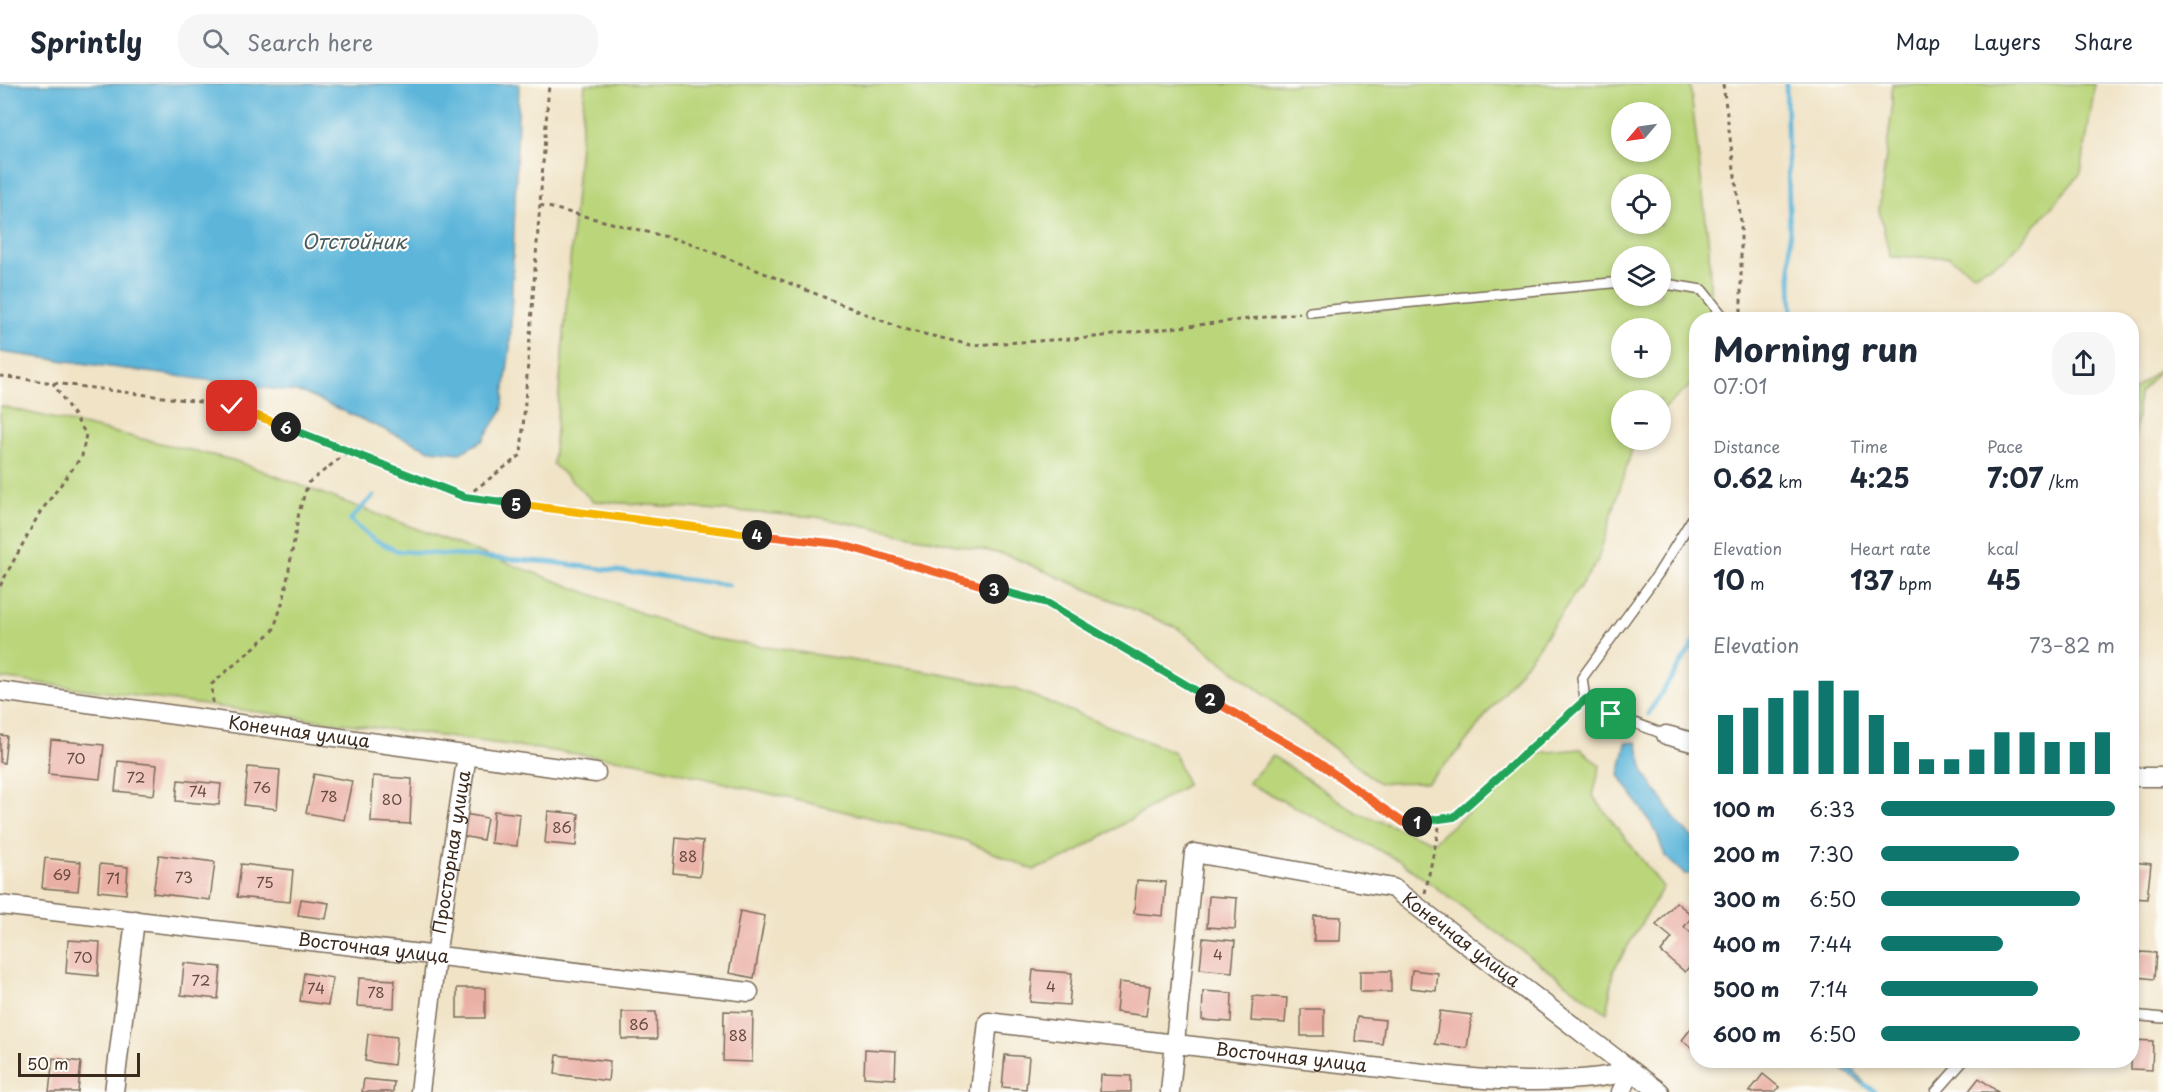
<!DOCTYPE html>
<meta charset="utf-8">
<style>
body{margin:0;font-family:"Playpen Sans",sans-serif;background:#f6f6f7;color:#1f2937;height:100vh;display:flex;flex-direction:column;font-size:22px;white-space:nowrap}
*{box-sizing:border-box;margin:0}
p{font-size:20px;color:#747a83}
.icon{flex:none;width:33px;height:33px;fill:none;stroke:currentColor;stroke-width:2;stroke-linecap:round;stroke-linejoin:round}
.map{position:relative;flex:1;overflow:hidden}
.sheet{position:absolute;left:1689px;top:228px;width:450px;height:756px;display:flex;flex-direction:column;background:#fff;border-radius:24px;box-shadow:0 3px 9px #0003}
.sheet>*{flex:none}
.needle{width:39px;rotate:241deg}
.fabs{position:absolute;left:1611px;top:18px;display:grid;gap:12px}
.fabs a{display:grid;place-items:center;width:60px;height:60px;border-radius:50%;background:#fff;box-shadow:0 3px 9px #0003;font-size:30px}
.scale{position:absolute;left:18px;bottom:15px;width:122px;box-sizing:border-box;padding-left:6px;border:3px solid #3b2a1e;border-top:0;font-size:16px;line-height:21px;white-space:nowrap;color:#3b2a1e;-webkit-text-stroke:4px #fdfcf7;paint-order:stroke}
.pin{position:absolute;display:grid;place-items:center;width:51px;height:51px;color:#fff;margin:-26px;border-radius:12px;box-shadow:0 3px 9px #0006}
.km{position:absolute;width:30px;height:30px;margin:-15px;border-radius:50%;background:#222;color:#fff;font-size:16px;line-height:30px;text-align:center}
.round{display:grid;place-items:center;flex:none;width:63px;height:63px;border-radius:24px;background:#f6f6f7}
.overview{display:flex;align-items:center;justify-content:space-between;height:102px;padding:0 24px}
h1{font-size:33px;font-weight:700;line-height:45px}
.figures{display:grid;grid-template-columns:repeat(3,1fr);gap:9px;height:102px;padding:6px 24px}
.figures div{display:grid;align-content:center}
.figures b{font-size:26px;font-weight:700}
.figures small{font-size:16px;font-weight:400}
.figures p{font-size:16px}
.chart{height:168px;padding:12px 24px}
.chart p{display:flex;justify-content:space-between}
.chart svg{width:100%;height:108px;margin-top:6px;stroke:#0f766e;stroke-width:6}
ul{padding:0 24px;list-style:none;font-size:20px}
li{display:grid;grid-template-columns:96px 72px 1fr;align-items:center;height:45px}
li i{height:15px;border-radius:8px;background:#0f766e}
header{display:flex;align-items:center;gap:36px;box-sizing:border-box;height:84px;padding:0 30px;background:#fff;border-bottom:2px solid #e0e1e3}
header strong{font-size:28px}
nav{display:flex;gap:33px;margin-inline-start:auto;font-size:21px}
.search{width:420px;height:54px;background:#f6f6f7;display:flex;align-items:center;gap:15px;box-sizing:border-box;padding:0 21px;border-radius:24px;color:#747a83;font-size:22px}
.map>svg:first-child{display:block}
.green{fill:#bad57a;stroke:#7a804c;stroke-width:1.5;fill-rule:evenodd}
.water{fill:#5db6da;stroke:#4c707c;stroke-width:1.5}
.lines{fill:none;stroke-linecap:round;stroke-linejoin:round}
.stream{stroke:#5db6da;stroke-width:4.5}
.building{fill:#eaafa4}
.service-casing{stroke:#7a6b59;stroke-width:12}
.minor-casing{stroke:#7a6b59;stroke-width:21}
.path{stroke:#7a6b59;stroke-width:3;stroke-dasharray:4.5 4.5;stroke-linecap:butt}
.service{stroke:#fff;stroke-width:9}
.minor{stroke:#fff;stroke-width:18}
.split-1-casing{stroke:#fff;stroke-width:12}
.split-2-casing{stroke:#fff;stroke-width:12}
.split-3-casing{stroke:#fff;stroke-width:12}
.split-4-casing{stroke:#fff;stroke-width:12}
.split-5-casing{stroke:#fff;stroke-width:12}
.split-6-casing{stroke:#fff;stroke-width:12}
.split-7-casing{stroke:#fff;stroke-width:12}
.split-1{stroke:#22a559;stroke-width:8}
.split-2{stroke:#f0652b;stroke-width:8}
.split-3{stroke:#22a559;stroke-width:8}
.split-4{stroke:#f0652b;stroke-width:8}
.split-5{stroke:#f5b400;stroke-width:8}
.split-6{stroke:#22a559;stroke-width:8}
.split-7{stroke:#f5b400;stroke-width:8}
.labels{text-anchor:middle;stroke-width:4.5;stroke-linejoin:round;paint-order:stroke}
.number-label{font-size:15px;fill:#674b40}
.street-label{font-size:18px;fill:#3b2a1e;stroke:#fdfcf7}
.water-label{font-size:20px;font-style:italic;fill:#475b60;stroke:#fdfcf7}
</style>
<header>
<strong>Sprintly</strong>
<div class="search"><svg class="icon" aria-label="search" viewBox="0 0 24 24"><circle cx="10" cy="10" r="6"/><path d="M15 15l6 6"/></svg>Search here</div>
<nav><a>Map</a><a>Layers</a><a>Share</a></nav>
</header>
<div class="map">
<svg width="2163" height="1008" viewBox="0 0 2163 1008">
<rect width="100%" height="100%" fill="#fdfcf7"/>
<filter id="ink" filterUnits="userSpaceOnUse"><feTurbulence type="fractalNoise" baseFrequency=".0167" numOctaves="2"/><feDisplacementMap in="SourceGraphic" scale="12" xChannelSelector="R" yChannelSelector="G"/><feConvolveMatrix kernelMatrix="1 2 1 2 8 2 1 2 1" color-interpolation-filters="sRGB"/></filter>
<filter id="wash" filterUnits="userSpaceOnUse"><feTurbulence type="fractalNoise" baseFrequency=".008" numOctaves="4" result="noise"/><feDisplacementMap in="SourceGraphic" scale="24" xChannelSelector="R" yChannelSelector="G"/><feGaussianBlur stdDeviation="1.35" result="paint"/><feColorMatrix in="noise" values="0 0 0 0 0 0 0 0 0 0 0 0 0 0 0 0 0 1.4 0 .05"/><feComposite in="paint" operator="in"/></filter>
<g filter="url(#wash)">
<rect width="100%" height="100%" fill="#f0e3c6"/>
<!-- green -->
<g class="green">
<path d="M585 0H1690L1709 163 1711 235 1696 236V297L1661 327 1660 316H1622V356H1635L1597 478 1536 566 1457 669 1427 698 1379 699 1179 545 1007 471 817 433 593 417 553 380ZM1622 28H1660V68H1622ZM1622 100H1660V140H1622ZM1622 172H1660V212H1622ZM1622 244H1660V284H1622Z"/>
<path d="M1892 0H2095L2081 89 2007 174 1974 190 1949 173H1890L1879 126 1892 26Z"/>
<path d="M2163 282 2139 310 2132 378V307Z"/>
<path d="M0 322 233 376 708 554 935 589 1015 605 1174 668 1187 701 1068 773 1034 786 963 756 637 678 0 594Z"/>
<path d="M1581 665 1600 682 1593 712 1663 803 1613 887 1607 929 1398 776 1248 699 1273 672 1356 728 1433 758 1538 669Z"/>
</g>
<!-- water -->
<g class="water">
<path d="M0 0H519L510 263 502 327 482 357 460 369 430 366 303 309 0 268Z"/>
<path d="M1637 658 1645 690 1678 739 1696 757V790H1684L1665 772 1656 747 1619 691 1626 659Z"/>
<path d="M1830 977H1847L1868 1004Z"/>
</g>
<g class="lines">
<!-- stream -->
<g class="stream">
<path d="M1786 0 1792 236"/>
<path d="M373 412 350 436 374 456 398 467 548 478 729 501"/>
<path d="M1648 630 1696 556"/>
<path d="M1865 1001 1875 1008"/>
</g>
</g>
<g id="blocks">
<!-- building -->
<g class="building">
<path d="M0 651 7 652 4 679 0 678Z"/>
<path d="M51 656 104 661 100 695 48 690Z"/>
<path d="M118 677 157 681 154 711 115 707Z"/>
<path d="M248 683 280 686 277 725 244 721Z"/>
<path d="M314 690 352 697 344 736 306 729Z"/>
<path d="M373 692 412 695 410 740 371 738Z"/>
<path d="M178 696 221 700 219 721 176 717Z"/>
<path d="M494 727 520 730 517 762 491 759Z"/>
<path d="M548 727 579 730 576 762 545 759Z"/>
<path d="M465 730 487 734 483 756 462 752Z"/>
<path d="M676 754 703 757 700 792 673 789Z"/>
<path d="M159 771 215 778 210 816 153 809Z"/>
<path d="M45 774 81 778 78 807 42 804Z"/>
<path d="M2132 778 2151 780 2147 815 2132 814Z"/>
<path d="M100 780 128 783 126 810 98 807Z"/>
<path d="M241 780 293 786 290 818 237 813Z"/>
<path d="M1137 796 1166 798 1163 832 1134 829Z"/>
<path d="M1209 812 1237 814 1235 845 1207 843Z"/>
<path d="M301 815 329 819 326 835 298 831Z"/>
<path d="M1676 818 1693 832 1684 843 1696 853V874L1685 888 1661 868 1672 854 1656 841Z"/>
<path d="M740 827 765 832 754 894 729 889Z"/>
<path d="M1314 832 1341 833 1340 857H1314Z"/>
<path d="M1203 854 1235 857 1232 888 1200 885Z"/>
<path d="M68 856 100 858 98 892 66 889Z"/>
<path d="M2140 868 2156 869 2154 895 2138 893Z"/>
<path d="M184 879 221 883 218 915 181 911Z"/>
<path d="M1033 886 1072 889 1069 921 1030 918Z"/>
<path d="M1412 886 1438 889 1436 907 1410 904Z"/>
<rect x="1360" y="887" width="31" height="21"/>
<path d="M304 889 333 894 328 921 300 917Z"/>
<path d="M359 894 395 896 394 924 357 922Z"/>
<path d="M1119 898 1150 902 1146 932 1116 928Z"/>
<rect x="457" y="904" width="28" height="30"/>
<path d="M1203 907 1232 909 1231 938 1202 936Z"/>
<path d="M1253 912 1287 914 1285 939 1251 937Z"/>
<rect x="1301" y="925" width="23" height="27"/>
<path d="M724 927 753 928 752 978 723 977Z"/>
<path d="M1440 927 1472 931 1467 964 1435 960Z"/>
<path d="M622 928H656L657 955H622Z"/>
<path d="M1357 933 1385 936 1382 960 1355 957Z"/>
<path d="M1696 938V967L1682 956Z"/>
<path d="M368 950 397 953 394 981 365 977Z"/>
<path d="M2132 956 2153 957 2152 986 2131 985Z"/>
<path d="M865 965 896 967 895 995 864 993Z"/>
<path d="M557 971 610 977 608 997 555 990Z"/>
<path d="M1005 971 1029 973 1026 1005 1002 1003Z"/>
<path d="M53 974 81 978 78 1008H49Z"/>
<path d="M1763 990 1779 1003 1775 1008H1749Z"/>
<path d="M1101 991 1131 992V1008H1100Z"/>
<path d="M1979 994 1998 1008H1968Z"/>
<path d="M364 995 394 998 393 1008H362Z"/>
</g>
</g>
</g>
<g filter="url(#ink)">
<use href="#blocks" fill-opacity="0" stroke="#7a6b59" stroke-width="1.5"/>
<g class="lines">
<defs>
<g id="service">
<path d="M1660 199 1702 206 1726 236"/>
<path d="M1310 228 1622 198"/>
<path d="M1666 651 1611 630 1585 615 1582 594 1658 490 1696 429"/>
<path d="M2132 931 2163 934"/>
<path d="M1936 1008 1964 976"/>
</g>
<g id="minor">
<path id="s1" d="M0 607 596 689"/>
<path d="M1666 651 1696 659"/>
<path d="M2132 693H2163"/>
<path id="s2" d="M0 821 749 908"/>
<path d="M114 1008 135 836"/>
<path id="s3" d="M420 1008 436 872 467 671"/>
<path id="s4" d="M980 1008 988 938C1108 953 1228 967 1349 980 1439 991 1544 1008 1632 987L1660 1008"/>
<path id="s5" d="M1170 1008 1194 769 1393 804 1632 987 1621 1008"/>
</g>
</defs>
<!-- service casing -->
<use href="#service" class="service-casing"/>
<!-- minor casing -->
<use href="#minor" class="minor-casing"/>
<!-- path -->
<g class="path">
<path d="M1723 0 1741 138V236"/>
<path d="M540 121 687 158 903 245 971 261 1086 254 1300 229"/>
<path d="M0 292 232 322 465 413 521 371 549 0"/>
<path d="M465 413 619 435 839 460 1047 519 1312 674 1404 739 1454 733 1577 623"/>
<path d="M0 502 39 430 82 372 86 350 53 299"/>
<path d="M213 619 212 600 273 547 284 514 299 428 308 399 349 367"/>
<path d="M1425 809 1441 734"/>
</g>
<!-- service -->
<use href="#service" class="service"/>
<!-- minor -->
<use href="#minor" class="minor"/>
</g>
</g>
<g class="lines" filter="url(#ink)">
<defs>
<path id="split-1" d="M1417 738 1454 733 1586 615 1611 630"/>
<path id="split-2" d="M1210 615 1312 674 1404 739 1417 738"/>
<path id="split-3" d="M994 505 1047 519 1210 615"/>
<path id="split-4" d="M757 451 839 460 994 505"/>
<path id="split-5" d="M516 420 757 451"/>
<path id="split-6" d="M286 343 465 413 516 420"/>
<path id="split-7" d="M232 322 286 343"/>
</defs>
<!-- split-1 casing -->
<use href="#split-1" class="split-1-casing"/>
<!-- split-2 casing -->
<use href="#split-2" class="split-2-casing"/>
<!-- split-3 casing -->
<use href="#split-3" class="split-3-casing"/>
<!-- split-4 casing -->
<use href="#split-4" class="split-4-casing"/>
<!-- split-5 casing -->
<use href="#split-5" class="split-5-casing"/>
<!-- split-6 casing -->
<use href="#split-6" class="split-6-casing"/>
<!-- split-7 casing -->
<use href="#split-7" class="split-7-casing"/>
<!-- split-1 -->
<use href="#split-1" class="split-1"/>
<!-- split-2 -->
<use href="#split-2" class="split-2"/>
<!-- split-3 -->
<use href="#split-3" class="split-3"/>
<!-- split-4 -->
<use href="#split-4" class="split-4"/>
<!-- split-5 -->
<use href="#split-5" class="split-5"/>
<!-- split-6 -->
<use href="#split-6" class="split-6"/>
<!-- split-7 -->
<use href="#split-7" class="split-7"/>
</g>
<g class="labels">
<!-- number labels -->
<g class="number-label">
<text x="76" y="680">70</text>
<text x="136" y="699">72</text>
<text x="262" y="709">76</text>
<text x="198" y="713">74</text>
<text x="329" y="718">78</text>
<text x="392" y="721">80</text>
<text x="562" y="749">86</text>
<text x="688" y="778">88</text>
<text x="62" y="796">69</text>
<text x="184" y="799">73</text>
<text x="113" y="800">71</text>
<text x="265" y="804">75</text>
<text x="1218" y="876">4</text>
<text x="83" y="879">70</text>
<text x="201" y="902">72</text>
<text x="1051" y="908">4</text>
<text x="316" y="910">74</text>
<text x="376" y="914">78</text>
<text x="639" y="946">86</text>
<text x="738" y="957">88</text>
</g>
<!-- street labels -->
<g class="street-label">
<text dy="6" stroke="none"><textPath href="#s1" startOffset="302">Конечная улица</textPath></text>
<text dy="6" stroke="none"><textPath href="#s3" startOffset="242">Просторная улица</textPath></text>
<text dy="6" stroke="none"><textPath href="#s5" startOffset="528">Конечная улица</textPath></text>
<text dy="6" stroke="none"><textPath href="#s2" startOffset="376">Восточная улица</textPath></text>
<text dy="6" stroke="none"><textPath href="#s4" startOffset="376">Восточная улица</textPath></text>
</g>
<!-- water labels -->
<g class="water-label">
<text x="354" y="165">Отстойник</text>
</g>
</g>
</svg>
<div class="fabs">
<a><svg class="needle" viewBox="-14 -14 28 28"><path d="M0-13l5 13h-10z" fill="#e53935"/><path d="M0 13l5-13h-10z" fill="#747a83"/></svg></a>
<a><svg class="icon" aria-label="locate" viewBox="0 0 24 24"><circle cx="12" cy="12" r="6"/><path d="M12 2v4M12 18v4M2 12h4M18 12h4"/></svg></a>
<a><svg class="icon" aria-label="layers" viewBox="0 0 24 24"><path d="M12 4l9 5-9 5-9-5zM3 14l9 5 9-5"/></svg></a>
<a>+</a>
<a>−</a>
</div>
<div class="scale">50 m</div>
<div class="pin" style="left:1611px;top:630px;background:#1e9e55"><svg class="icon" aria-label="arrive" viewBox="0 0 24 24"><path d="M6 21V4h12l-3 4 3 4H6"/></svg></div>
<div class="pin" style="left:232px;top:322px;background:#d93025"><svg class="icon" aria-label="check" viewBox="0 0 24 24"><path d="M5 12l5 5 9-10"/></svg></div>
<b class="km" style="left:1417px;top:738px">1</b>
<b class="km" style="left:1210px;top:615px">2</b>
<b class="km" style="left:994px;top:505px">3</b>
<b class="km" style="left:757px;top:451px">4</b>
<b class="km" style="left:516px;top:420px">5</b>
<b class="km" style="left:286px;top:343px">6</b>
<section class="sheet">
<div class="overview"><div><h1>Morning run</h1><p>07:01</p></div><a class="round"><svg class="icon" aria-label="share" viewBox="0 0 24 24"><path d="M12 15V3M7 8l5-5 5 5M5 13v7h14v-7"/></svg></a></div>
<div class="figures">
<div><p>Distance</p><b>0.62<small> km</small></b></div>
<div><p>Time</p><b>4:25</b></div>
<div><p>Pace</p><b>7:07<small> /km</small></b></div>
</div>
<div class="figures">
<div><p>Elevation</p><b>10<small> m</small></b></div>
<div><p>Heart rate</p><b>137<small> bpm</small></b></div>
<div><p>kcal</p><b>45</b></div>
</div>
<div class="chart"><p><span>Elevation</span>73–82 m</p>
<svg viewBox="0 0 160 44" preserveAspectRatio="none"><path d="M5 44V20M15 44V17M25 44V13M35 44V10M45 44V6M55 44V10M65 44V20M75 44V31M85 44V38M95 44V38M105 44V34M115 44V27M125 44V27M135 44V31M145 44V31M155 44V27"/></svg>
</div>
<ul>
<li><b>100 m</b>6:33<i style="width:100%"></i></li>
<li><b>200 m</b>7:30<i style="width:59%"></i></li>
<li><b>300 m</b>6:50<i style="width:85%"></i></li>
<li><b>400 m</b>7:44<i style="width:52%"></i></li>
<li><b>500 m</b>7:14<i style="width:67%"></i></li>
<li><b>600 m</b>6:50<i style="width:85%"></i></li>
</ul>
</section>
</div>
